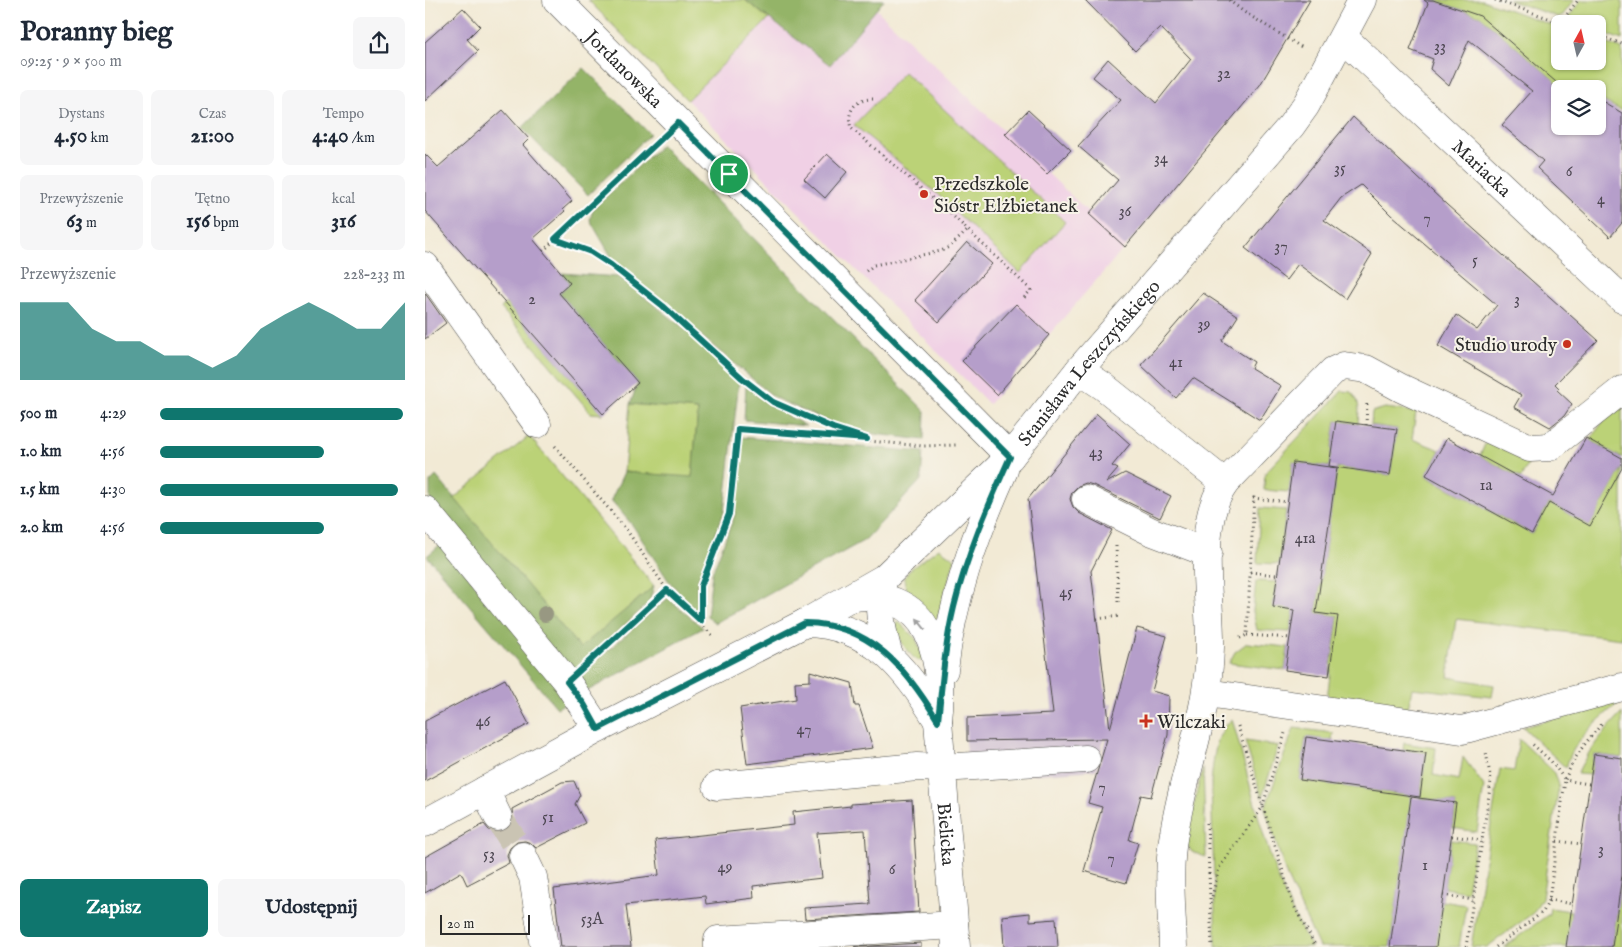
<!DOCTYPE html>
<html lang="pl">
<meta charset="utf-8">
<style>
body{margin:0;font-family:"IM FELL English",serif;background:#f6f6f7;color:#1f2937;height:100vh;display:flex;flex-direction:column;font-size:19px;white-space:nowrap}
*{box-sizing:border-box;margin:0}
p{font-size:16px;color:#747a83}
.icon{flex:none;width:28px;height:28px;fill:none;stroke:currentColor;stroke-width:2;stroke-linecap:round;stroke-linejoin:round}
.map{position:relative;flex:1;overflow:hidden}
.side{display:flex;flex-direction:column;background:#fff;width:425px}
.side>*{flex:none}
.needle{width:32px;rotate:8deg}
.buttons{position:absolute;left:1126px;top:15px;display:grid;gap:10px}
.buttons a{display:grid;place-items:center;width:55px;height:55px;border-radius:8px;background:#fff;box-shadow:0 1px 4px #0004;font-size:25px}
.scale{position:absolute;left:15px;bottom:12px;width:90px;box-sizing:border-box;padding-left:5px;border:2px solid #2b2b2b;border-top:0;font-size:14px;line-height:18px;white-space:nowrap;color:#2b2b2b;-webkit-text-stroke:4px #f7f3e8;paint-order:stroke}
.pin{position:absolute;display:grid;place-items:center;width:42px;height:42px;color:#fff;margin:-21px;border:2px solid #fff;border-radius:50%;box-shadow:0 1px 5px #0007}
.round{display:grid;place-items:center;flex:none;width:52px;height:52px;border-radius:8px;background:#f6f6f7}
.summary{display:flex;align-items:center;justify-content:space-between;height:85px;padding:0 20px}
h1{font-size:28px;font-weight:700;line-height:38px}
.metrics{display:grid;grid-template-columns:repeat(3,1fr);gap:8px;height:85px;padding:5px 20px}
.metrics div{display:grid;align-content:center;border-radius:8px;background:#f6f6f7;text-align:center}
.metrics b{font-size:21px;font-weight:700}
.metrics small{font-size:14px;font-weight:400}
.metrics p{font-size:14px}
.chart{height:140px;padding:10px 20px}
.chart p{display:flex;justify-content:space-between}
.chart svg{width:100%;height:90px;margin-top:5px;fill:#0f766e;opacity:.7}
.primary-button{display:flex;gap:10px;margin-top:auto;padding:10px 20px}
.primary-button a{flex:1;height:58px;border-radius:8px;background:#0f766e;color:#fff;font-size:20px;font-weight:700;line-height:58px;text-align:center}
.primary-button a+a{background:#f6f6f7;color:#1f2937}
ul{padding:0 20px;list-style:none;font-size:16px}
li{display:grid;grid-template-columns:80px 60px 1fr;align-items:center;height:38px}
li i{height:12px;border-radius:6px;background:#0f766e}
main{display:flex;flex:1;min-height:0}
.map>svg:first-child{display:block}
.built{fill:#f0d0e5}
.industrial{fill:#cebed2}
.green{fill:#bbd277;stroke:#737e51}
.forest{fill:#94b468;stroke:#60704a}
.building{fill:#b59eca}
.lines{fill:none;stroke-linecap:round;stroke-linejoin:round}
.minor-tunnel{stroke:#cac4b3;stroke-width:28;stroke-dasharray:28 14;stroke-linecap:butt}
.minor-casing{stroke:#494844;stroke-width:29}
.path{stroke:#494844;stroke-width:3;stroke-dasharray:1 4;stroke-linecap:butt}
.minor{stroke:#fff;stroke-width:28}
.tree{fill:#989882}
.oneway{fill:#a0a0a0}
.route-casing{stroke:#fff;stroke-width:10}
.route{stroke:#0f766e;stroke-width:6}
.poi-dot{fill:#c8321e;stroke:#f7f3e8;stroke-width:2}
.labels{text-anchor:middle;stroke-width:4;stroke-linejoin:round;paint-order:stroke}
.number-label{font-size:16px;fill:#4e4853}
.street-label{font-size:19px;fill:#2b2b2b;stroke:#f7f3e8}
.poi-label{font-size:19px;fill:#2b2b2b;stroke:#f7f3e8;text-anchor:start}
</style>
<main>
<section class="side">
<div class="summary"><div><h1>Poranny bieg</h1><p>09:25 · 9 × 500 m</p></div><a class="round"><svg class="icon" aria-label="share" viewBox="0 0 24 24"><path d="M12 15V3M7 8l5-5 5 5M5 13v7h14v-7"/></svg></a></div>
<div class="metrics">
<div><p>Dystans</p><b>4.50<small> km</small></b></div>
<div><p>Czas</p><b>21:00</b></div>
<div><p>Tempo</p><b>4:40<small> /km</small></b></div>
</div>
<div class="metrics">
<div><p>Przewyższenie</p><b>63<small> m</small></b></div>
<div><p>Tętno</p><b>156<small> bpm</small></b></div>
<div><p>kcal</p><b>316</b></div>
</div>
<div class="chart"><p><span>Przewyższenie</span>228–233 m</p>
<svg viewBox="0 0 160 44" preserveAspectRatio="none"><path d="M0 44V6L10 6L20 6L30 19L40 25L50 25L60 32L70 32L80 38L90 32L100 19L110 12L120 6L130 12L140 19L150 19L160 6V44z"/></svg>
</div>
<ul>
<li><b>500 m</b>4:29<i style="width:99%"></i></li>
<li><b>1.0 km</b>4:56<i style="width:67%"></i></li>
<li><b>1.5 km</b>4:30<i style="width:97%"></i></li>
<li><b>2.0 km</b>4:56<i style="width:67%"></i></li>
</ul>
<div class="primary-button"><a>Zapisz</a><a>Udostępnij</a></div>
</section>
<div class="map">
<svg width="1197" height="947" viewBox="0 0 1197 947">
<rect width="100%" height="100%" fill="#f7f3e8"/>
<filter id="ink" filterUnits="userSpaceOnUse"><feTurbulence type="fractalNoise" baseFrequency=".02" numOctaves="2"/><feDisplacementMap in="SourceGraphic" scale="10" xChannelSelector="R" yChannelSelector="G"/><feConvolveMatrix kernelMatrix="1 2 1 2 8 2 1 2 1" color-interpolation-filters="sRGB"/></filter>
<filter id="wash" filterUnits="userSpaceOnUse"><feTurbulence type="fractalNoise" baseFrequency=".0096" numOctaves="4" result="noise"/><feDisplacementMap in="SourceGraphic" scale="20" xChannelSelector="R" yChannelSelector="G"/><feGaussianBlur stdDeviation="1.12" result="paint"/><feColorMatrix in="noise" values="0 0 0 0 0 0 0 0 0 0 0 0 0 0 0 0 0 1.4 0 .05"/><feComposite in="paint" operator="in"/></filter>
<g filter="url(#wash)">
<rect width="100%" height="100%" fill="#f2ead5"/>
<!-- built -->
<path class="built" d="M451 9 700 247 564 404 262 100 344 19 405 65Z"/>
<!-- industrial -->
<path class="industrial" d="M688 704 671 770 544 779 537 716Z"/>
<!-- green -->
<g class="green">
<path d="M163 0H320L344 19 262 100Z"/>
<path d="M1008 0H1057L1135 28V61H1172L1173 40 1197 49V111L1173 98 1172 89H1139L1055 16Z"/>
<path d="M1083 0H1149L1138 15 1133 17Z"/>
<path d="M1156 0H1197V40L1173 31 1172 24C1163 24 1150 26 1144 17Z"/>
<path d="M479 72 640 222 595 273 510 192 429 125Z"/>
<path d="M81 303 178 414 166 413 76 308Z"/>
<path d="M917 391 926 392C936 402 934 410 933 424L911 421 904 467 868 462 864 492 839 490 840 473Z"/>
<path d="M1197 403V458L1165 440 1184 413Z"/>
<path d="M205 404 273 410 267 478 199 472Z"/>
<path d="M960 408 991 412 987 439 1015 450 1001 476 1107 534 1124 503 1165 525 1197 468V639L1031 619 1023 677 1069 685 1067 697 987 688 983 709 902 698 913 616 891 613 912 467 965 475 972 429 946 425 947 412Z"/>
<path d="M104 436 229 586 155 649 29 498Z"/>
<path d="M1067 440 1099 455 1103 464 1096 478 1055 456 1060 444Z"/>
<path d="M835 508 861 510 854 564 832 563Z"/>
<path d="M514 548 530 559 511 623 481 589 479 579 483 571Z"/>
<path d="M831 581 851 582 848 606 869 610 865 632 832 630 828 611Z"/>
<path d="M474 622 491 639 498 657 495 661C484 658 471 635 470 624Z"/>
<path d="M822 643 863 647 860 670 804 663 810 652Z"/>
<path d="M1197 700C1175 719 1148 739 1141 768L1098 727Z"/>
<path d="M1197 713V758L1169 754 1166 775 1152 774C1163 750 1179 732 1197 713Z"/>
<path d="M807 719C829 794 844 881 887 947H791L786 782C789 758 789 735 807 719Z"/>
<path d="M869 728 908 733 907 741 881 737 875 780 987 796 965 947H894L862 877 840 808Z"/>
<path d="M1094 739 1130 773 1134 785 1117 898 1108 913 1062 947H1046L1075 769 1089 771Z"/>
<path d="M820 741 853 746 837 798Z"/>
<path d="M979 743 1011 748 1008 775 1034 780 1038 757 1059 786 1052 832 1028 828 1031 803 995 798 1001 753 978 750Z"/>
<path d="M778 767 781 857 767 852 760 842Z"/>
<path d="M1026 840 1050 843 1042 892 1019 888Z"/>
<path d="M1197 875V947H1187Z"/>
<path d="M1017 901 1041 905 1034 947H1011Z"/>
<path d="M1125 908 1146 911 1145 947H1079L1124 914Z"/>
</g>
<!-- forest -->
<g class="forest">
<path d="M320 0H459L405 65Z"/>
<path d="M159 68 225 134 163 195 97 128Z"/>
<path d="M236 145 500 411 499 440 425 431 350 398 190 263 165 220 168 209Z"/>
<path d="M136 273 194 277 260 329 314 381 299 512 272 582V612L243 580 208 526 186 500 199 472 267 477 273 410 205 404 213 383 134 293 145 283Z"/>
<path d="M321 386 341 403 381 426 319 420Z"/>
<path d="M315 437 498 452 496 480 440 540 290 623 282 616 287 573 310 514Z"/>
<path d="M11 476 155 648 229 586 224 603 145 674 5 500V482Z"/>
<path d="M16 544 148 699 132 708 2 556Z"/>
<path d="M243 598 278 628 157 694 148 681Z"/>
</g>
<g id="blocks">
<!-- building -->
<g class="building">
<path d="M660 0H885L835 85 700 247 664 214 693 180 653 146 696 100 668 77 683 59 731 103 766 59 735 27 710 51Z"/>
<path d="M999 0H1008L1055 16 1139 89H1135V126H1172V98L1197 113V223L1185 237 1112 168 1118 161 1077 125 1107 91 1044 40 1024 86 1005 69 1008 59 985 50 1003 3Z"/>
<path d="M38 8 55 26 42 39 53 51 0 101V42Z"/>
<path d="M78 110 104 139 98 145 147 201 138 209 140 211 108 239 145 283 134 293 213 383 178 414 0 211V154L13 167Z"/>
<path d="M603 110 646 150 622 174 580 134Z"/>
<path d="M928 117 1022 205 1173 340 1130 384 1134 388 1132 390 1147 404 1139 416 1125 427 1089 407 1096 395 1013 346 1031 315 1052 330 1072 305 966 215 936 185 916 198 899 220 947 254 920 299 873 264 861 280 820 248Z"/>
<path d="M402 154 422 172 400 198 379 179Z"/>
<path d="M542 242 567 264 514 322 490 300Z"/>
<path d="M0 293 21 323 0 339Z"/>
<path d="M778 293 813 316 797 341 829 362 826 368 856 386 835 420 768 378 751 398 716 365Z"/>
<path d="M591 304 624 335 572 395 537 361Z"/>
<path d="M672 414 705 444 687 466 693 469 681 483 700 473 746 496 735 518 668 485 661 483 653 486 647 492 645 499 648 507 654 513 687 530 666 571 685 729 712 628 742 636 727 691 744 696 743 735 726 797 716 795 704 840 713 843 701 883 659 871 677 807 663 803 682 739 542 741V718L628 714 603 499Z"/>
<path d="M911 421 972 429 965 475 904 466Z"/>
<path d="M1022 438 1128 496 1161 438 1197 458V468L1165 526 1124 503 1107 534 1001 475Z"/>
<path d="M868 462 912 468 891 613 913 616 904 676 860 670 869 610 848 607Z"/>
<path d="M385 671 427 683 430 706H434L448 748 322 764 315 708 371 699 370 682 385 681Z"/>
<path d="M80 679 104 724 0 781V721Z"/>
<path d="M881 737 1001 753 995 797 875 780Z"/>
<path d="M1169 754 1197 758V875L1187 947H1141Z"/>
<path d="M149 781 155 795 150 804 160 823 111 848 106 843 100 841 92 842 85 848 82 855 84 863 42 885 36 872 0 893V857L59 824 64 830 71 832 80 831 86 826 88 819 87 809 137 782Z"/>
<path d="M986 797 1031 803 1011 947H965Z"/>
<path d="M487 800 494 912 380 919 379 908 445 904 440 830 392 833 397 878 328 886 329 898 281 904 280 896 201 905 206 947H136L129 889 234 875 230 840 369 825 368 812 426 806V804Z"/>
<path d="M605 913V921L631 919 633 947H579L577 916Z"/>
<path d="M496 943V947H429Z"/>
</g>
</g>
</g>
<g filter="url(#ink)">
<use href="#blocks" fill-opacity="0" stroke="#494844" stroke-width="1"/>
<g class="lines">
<!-- minor-tunnel -->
<path class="minor-tunnel" d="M73 817 98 856"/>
<defs>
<g id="minor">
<path id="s1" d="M132 0 585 457"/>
<path id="s2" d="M918 37 1197 299"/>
<path d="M0 266 112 424"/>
<path d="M654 370 678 386 800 483"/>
<path d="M661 499 725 531 783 553"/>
<path d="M0 510 142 682 173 729"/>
<path d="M458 581C451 607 457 631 464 656"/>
<path id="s3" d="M425 598C455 591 490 604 503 633 515 659 516 694 513 721L531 947"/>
<path d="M380 623C446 624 481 668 513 721"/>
<path d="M519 670C527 599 550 535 579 470"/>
<path d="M782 693 1037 730 1197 687"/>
<path d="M292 786 492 767 517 768 661 759"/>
<path d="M60 790 73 817"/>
<path id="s4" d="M0 823 173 729 380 623 459 578 585 457 654 370 866 126 881 105 937 0"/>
<path d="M98 856 108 877 119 947"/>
<path d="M293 947V940L529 925"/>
<path d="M748 947C747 910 742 870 749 833 759 770 784 711 785 647 786 596 770 525 800 483L908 371 919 366 941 369 976 388 1105 448 1125 447 1197 390"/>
</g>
</defs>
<!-- minor casing -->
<use href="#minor" class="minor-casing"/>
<!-- path -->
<g class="path">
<path d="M804 0 819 12 878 48"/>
<path d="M1070 0 1141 24"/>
<path d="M1136 22 1153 0"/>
<path d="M1172 35 1197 44"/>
<path d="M448 99C430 99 421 111 426 128L528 216 606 290 598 299"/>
<path d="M130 239 167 252 186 265 237 306 317 378 348 402 408 428 437 438"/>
<path d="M118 251 233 141"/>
<path d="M441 271 449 265 516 251 526 246 543 230"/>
<path d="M941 425 942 402"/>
<path d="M130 446 201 529 242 590 287 635"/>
<path d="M828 498 862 502"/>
<path d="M691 546 693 602"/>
<path d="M825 572 852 575"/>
<path d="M672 619 694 616"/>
<path d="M276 621V586L304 515 313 429 498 446 531 445"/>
<path d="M822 635 865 638"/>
<path d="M815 638 822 635 829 495"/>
<path d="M164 662 242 590"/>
<path d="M813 726 868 904 891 947"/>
<path d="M1164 784 1140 780C1148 758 1161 741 1177 724"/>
<path d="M782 823 787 947"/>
<path d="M1027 836 1057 840"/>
<path d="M1132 841 1156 844"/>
<path d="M1018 895 1048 900"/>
<path d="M1124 900 1147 904"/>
<path d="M786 901 794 868 837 808 860 733"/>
<path d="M1041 947 1066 781 1061 752"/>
<path d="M1071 947 1118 912 1124 900 1140 780 1126 761 1106 743"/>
</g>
<!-- minor -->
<use href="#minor" class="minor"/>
</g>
<!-- trees -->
<circle class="tree" cx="120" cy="614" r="8"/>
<!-- one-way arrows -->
<defs><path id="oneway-solid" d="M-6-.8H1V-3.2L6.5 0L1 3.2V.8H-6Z" transform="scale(1.25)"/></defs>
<use class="oneway" href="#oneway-solid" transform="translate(496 624) rotate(-128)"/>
</g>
<g class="lines" filter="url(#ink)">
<defs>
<path id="route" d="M253 123 585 457C563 506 542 554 529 607 520 644 517 683 513 721 481 668 446 624 380 623L173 729 159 704 142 682 242 590 276 621V586L304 514 313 429 442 439 408 428 348 402 317 378 238 306 186 265 166 252 130 239Z"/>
</defs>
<!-- route casing -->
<use href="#route" class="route-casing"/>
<!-- route -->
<use href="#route" class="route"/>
</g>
<!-- markers -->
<g class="poi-dot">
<circle cx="499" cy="194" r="5"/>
<circle cx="1142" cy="344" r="5"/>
<path d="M718.5 713.5h5v5h5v5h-5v5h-5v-5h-5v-5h5z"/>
</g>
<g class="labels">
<!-- number labels -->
<g class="number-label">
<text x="1015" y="51">33</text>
<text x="799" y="78">32</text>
<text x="736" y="163">34</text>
<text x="915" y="173">35</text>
<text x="1144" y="176">6</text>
<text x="1176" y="204">4</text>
<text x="700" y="216">36</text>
<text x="1002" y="223">7</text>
<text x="856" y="251">37</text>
<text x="1050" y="265">5</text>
<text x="107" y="304">2</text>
<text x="1092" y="304">3</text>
<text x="779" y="329">39</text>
<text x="751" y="367">41</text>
<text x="671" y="457">43</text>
<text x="1061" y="490">1a</text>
<text x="880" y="543">41a</text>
<text x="641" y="597">45</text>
<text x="58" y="726">46</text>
<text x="379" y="734">47</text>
<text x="677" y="792">7</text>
<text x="123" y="822">51</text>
<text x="1176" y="854">3</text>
<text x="64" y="859">53</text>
<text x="686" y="863">7</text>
<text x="1000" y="870">1</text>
<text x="300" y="872">49</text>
<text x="467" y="874">6</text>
<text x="167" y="924">53A</text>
</g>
<!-- street labels -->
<g class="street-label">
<text dy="7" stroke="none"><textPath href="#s1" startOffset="96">Jordanowska</textPath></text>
<text dy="7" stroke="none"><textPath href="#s2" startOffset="191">Mariacka</textPath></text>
<text dy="7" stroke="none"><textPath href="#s4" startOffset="818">Stanisława Leszczyńskiego</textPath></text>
<text dy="7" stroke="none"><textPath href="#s3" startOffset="295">Bielicka</textPath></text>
</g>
<!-- poi labels -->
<g class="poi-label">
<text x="509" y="190">Przedszkole<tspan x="509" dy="22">Sióstr Elżbietanek</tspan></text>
<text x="1132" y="351" text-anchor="end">Studio urody</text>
<text x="732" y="728">Wilczaki</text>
</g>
</g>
</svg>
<div class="buttons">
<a><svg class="needle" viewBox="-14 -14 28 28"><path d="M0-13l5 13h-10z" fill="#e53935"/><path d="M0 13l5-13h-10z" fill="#747a83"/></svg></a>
<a><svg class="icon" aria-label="layers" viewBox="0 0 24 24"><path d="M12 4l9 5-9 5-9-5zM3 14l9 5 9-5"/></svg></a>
</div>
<div class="scale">20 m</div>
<div class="pin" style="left:304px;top:174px;background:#1e9e55"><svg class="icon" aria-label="arrive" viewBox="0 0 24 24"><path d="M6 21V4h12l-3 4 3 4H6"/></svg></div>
</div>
</main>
